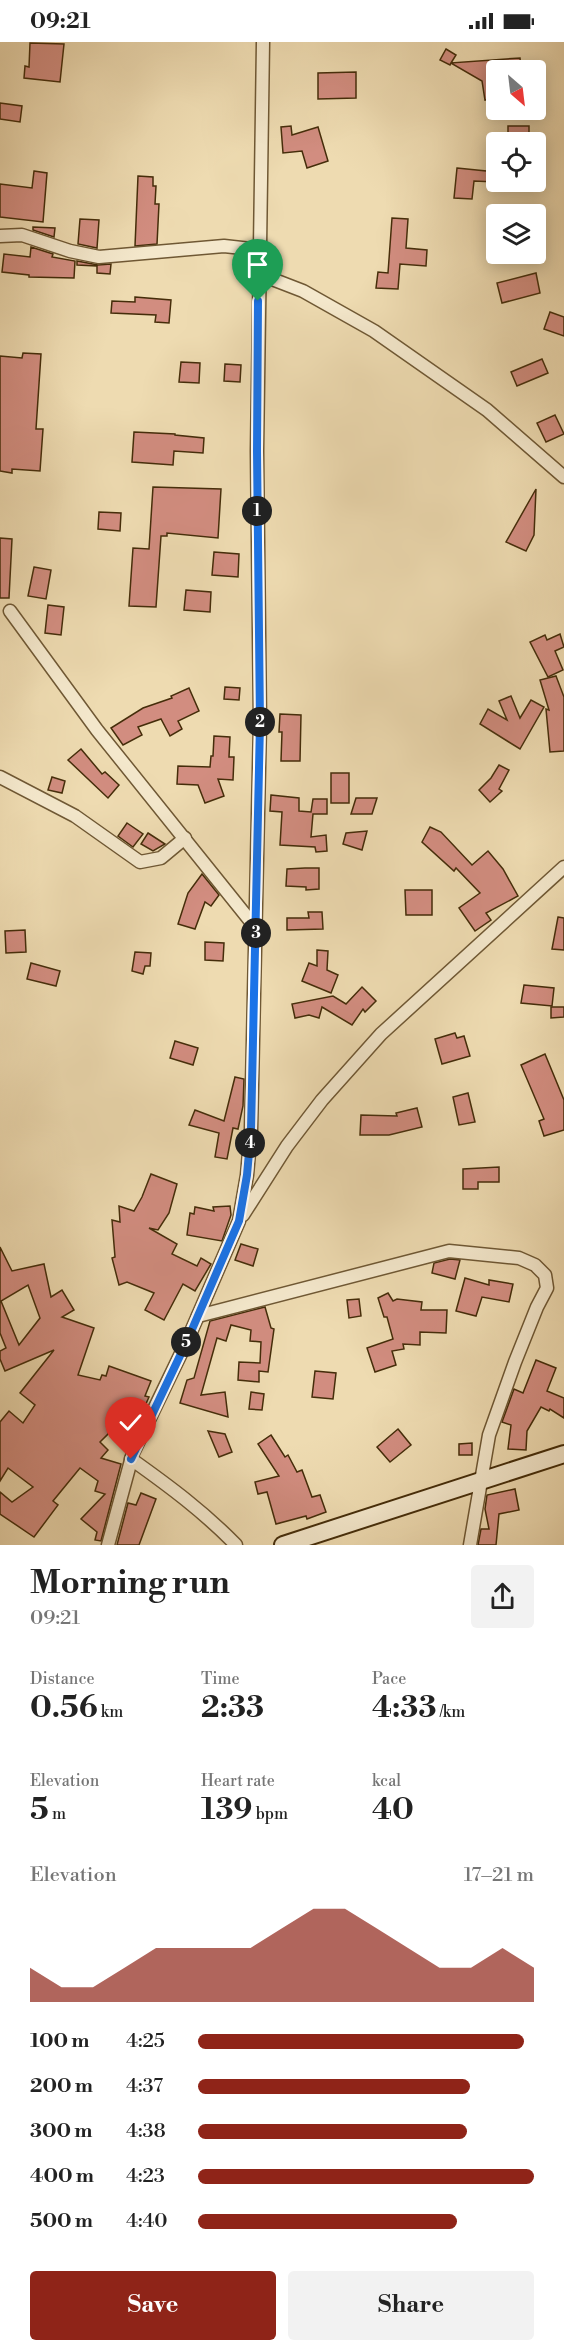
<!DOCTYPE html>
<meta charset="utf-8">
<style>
body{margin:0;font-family:"Libre Bodoni",serif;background:#f2f2f2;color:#222;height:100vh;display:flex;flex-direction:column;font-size:22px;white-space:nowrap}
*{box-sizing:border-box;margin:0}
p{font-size:20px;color:#767676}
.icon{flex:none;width:33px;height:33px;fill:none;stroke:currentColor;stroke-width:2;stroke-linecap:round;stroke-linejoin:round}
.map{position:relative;height:1503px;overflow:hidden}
.details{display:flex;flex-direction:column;background:#fff;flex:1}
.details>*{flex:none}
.needle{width:39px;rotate:152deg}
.fabs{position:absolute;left:486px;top:18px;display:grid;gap:12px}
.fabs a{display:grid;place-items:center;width:60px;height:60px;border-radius:6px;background:#fff;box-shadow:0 3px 15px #0003;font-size:30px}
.pin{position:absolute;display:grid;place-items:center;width:51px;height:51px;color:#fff;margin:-62px -26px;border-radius:50% 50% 50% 0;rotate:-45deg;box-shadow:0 0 6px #0007}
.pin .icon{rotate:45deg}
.km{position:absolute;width:30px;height:30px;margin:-15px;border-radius:50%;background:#222;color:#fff;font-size:16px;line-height:30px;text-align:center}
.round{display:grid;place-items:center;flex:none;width:63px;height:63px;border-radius:6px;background:#f2f2f2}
.head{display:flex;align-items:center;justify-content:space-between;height:102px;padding:0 30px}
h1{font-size:33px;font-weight:700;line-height:45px}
.metrics{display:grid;grid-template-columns:repeat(3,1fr);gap:9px;height:102px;padding:6px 30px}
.metrics div{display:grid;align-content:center}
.metrics b{font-size:30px;font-weight:700}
.metrics small{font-size:16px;font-weight:400}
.metrics p{font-size:16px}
.chart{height:168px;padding:12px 30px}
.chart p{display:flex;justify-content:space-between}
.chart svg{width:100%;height:108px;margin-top:6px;fill:#8f2418;opacity:.7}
.cta{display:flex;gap:12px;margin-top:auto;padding:12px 30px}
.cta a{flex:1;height:69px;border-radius:6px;background:#8f2418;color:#fff;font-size:24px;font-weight:700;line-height:69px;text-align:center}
.cta a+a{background:#f2f2f2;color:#222}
ul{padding:0 30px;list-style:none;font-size:20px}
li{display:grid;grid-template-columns:96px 72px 1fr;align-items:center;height:45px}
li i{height:15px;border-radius:8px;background:#8f2418}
.status{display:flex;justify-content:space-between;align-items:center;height:42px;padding:0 30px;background:#fff;direction:ltr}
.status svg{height:16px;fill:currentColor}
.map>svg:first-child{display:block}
.building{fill:#d28d80;stroke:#452d0a;stroke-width:1.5;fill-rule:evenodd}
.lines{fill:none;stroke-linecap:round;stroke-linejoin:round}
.street-casing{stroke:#6f5834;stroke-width:15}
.secondary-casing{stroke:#452d0a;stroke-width:20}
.street{stroke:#f4e8cc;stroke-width:12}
.secondary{stroke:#f4e8cc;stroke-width:16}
.route-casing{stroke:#fff;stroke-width:12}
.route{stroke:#1a73e8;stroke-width:8}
</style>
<div class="status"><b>09:21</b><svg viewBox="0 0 49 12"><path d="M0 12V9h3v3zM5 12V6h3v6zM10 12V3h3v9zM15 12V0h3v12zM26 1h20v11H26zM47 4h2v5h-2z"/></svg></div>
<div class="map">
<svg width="564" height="1503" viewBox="0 0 564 1503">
<rect width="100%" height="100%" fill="#eedbb1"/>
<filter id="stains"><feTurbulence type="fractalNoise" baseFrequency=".00333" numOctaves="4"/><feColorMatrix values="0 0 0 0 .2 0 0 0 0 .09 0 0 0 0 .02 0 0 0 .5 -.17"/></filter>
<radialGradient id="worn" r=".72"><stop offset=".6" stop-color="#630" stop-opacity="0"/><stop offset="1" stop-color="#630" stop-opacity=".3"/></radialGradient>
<!-- building -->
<g class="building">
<path d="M30 1 64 2 60 40 24 36 25 24 29 25Z"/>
<path d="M446 7 456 13 451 21 520 16 521 28H496V56L485 58 482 39 451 21 450 23 440 18Z"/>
<path d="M356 30V56L318 57V31Z"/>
<path d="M0 61 22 64 20 80 0 77Z"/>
<path d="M291 84 292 93 318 85 328 119 307 126 302 109 283 111 281 85Z"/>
<rect x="508" y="84" width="21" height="16"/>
<path d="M457 126 496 130V140L474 139 472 157 454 156Z"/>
<path d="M34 129 47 131 43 180 0 175V142L32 146Z"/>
<path d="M138 134 153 135V144H156L155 162H159L157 202 135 204Z"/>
<path d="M392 176 408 177 406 206 427 208 426 224 400 222 398 247 376 246 378 230 388 231Z"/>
<path d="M80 177 99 178 97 206 78 202Z"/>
<path d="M33 185 55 186 54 195 33 188Z"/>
<path d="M31 205 53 212 52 215 75 219 74 236 29 235V233L2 230 4 212 30 215Z"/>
<path d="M77 219 98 223 111 222 110 232 97 231V224L77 223Z"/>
<path d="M536 231 540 251 502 261 497 241Z"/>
<path d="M135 255 171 258 169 281 155 280 156 273 111 271 112 259 135 260Z"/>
<path d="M550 270 564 275V294L544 287Z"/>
<path d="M23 311 41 312 36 387H43L40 429 12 427V431L0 429V314L22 316Z"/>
<path d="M542 317 548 331 517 344 511 330Z"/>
<path d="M181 320 200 321 199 341 179 340Z"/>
<path d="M225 322 241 323 240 340 224 339Z"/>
<path d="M555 373 564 392 546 400 537 381Z"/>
<path d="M134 390 175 392V393L204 396 203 411 174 409 173 423 132 420Z"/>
<path d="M153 445 221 447 218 496 167 491V494H161L156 565 129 564 133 506 149 507Z"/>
<path d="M536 447 534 493 526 509 506 500Z"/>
<path d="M99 470 121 471 120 489 98 487Z"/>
<path d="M0 496 12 497 9 556H0Z"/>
<path d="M214 510 239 512 238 535 212 533Z"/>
<path d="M34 525 51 528 46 557 28 554Z"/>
<path d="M186 548 211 550 210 570 184 568Z"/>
<path d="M48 563 64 565 61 593 45 591Z"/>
<path d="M560 592 564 605 555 609 563 628 548 635 530 600 545 593 547 598Z"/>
<path d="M556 634 564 655V709L550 710 546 667 549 668 540 638Z"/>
<path d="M225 645 240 646 239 658 224 657Z"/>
<path d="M189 646 199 669 178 679 182 687 170 694 161 677 138 685 142 693 123 703 111 686 143 666 172 656 171 654Z"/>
<path d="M511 654 520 676 531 658 544 665 520 707 480 682 488 667 507 678 499 659Z"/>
<path d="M280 672 301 673 300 719H281L282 690H279Z"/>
<path d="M214 694 230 695 229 715H234L233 738 218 737 224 754 205 761 198 743 177 742 178 724 210 725 211 714H213Z"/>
<path d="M81 707 102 732 105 730 119 743 108 756 68 718Z"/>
<path d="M499 723 509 728 499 747 502 749 490 760 479 748 491 736Z"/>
<rect x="331" y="731" width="18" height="30"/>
<path d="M52 735 65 739 62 751 48 748Z"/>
<path d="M271 753 299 756V769L311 770 313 757H327V772H313L311 795 326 793 327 809 316 810 315 805 280 803 282 770 270 769Z"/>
<path d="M356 756H377L372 772H351Z"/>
<path d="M127 781 143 792 133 805 118 794Z"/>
<path d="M430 785 441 790 472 823 488 809 503 827 518 854 486 871 491 878 475 889 459 866 480 851 456 826 454 829 422 800Z"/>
<path d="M367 789 362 808 343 802 346 791Z"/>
<path d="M148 791 165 802 153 809 141 802Z"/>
<path d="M305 826H319V847L306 848V845L286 844 287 827Z"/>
<path d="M202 832 219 853 211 864 205 860 195 887 178 882 188 851Z"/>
<path d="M405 848H432V873H406Z"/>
<path d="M308 870H322L323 887 287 888V876H309Z"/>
<path d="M558 875 564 876V908L552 907Z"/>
<path d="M25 888 26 910 6 911 5 889Z"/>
<path d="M205 900 224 901 223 919 205 918Z"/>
<path d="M317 908 328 909 327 928 338 933 331 951 302 939 309 921 317 924Z"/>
<path d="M135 910 151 911 150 924H145L143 932 132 929Z"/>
<path d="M31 921 60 929 56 944 27 937Z"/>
<path d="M524 943 554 946 552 964 521 961Z"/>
<path d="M362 945 376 959 365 970 363 967 352 983 322 965 319 976 309 973 295 976 292 962 333 954 346 962Z"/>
<path d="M551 965H564V975L551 976Z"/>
<path d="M455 991 457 996 464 994 470 1014 442 1022 435 997Z"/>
<path d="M175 999 198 1006 193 1023 170 1016Z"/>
<path d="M545 1012 564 1058V1088L544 1094 539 1079 544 1077 521 1023Z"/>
<path d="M235 1035 244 1037 243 1064 238 1087 233 1086 227 1117 215 1115 219 1091 189 1083 195 1068 224 1079Z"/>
<path d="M468 1051 475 1080 459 1083 453 1055Z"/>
<path d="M417 1066 422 1085 389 1093H360L361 1073 397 1074 396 1071Z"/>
<path d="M499 1125V1140H478V1147H463V1127Z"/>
<path d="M151 1132 177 1142 169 1171 158 1188 149 1186 177 1202 172 1212 197 1224 201 1216 211 1222 195 1249 183 1242 164 1278 145 1268 154 1251 127 1240 119 1243 112 1216 115 1215 112 1178 120 1180 119 1164 134 1169 142 1155Z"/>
<path d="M230 1164 231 1173 222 1199 187 1193 190 1171 194 1172 195 1165 214 1169 213 1165Z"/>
<path d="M241 1202 258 1207 253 1224 235 1218Z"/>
<path d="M0 1205 12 1229 44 1222 51 1255 62 1248 74 1268 62 1275 94 1286 78 1333 100 1338 102 1333 106 1334 109 1324 151 1339 145 1354 149 1355 134 1388 112 1376 108 1392 100 1400 108 1408 101 1416 121 1422 101 1499 95 1498 97 1490 81 1477 105 1452 95 1449 98 1439 80 1426 53 1459 58 1463 34 1495 0 1472V1450L12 1460 33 1445 8 1426 0 1439V1380L9 1369 23 1381 35 1363 20 1351 54 1308 5 1329 0 1317V1309L6 1306 0 1291ZM28 1243 40 1276 19 1303 1 1259Z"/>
<path d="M450 1217 460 1218 455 1237 432 1231 434 1221Z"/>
<path d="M465 1236 489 1243V1238L513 1242 509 1260 482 1255 476 1274 456 1269Z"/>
<path d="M388 1251 393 1259 397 1257 422 1260 421 1268H447L446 1291 420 1290V1303L403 1302 404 1307 392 1309 396 1323 375 1330 367 1306 393 1297 387 1275H384L378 1256Z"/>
<path d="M359 1257 361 1274 349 1276 347 1258Z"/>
<path d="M265 1265 271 1286 274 1287 268 1330 259 1329V1340L238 1338 239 1320 260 1321 261 1300 250 1299 251 1288 231 1283 226 1299 217 1296 201 1353 225 1350 228 1375 180 1361 187 1338 194 1336 210 1279Z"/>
<path d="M536 1318 556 1326 547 1349 564 1356V1376L550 1367 549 1369 541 1365 527 1389 526 1408 508 1407 511 1383 502 1380 514 1347 523 1351Z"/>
<path d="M315 1329 336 1331 333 1357 312 1355Z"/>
<path d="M251 1350 264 1352 262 1368 249 1367Z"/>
<path d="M398 1387 411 1403 390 1420 377 1405Z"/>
<path d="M208 1389 225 1392 232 1410 219 1415Z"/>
<path d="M271 1393 285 1415 288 1413 297 1430 302 1428 312 1455 320 1453 326 1470 307 1477 306 1474 276 1482 267 1450 258 1452 255 1440 279 1434 258 1402Z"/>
<path d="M472 1401V1413H459V1402Z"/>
<path d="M515 1447 519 1468 499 1472 496 1503H478L481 1487H489L485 1467 487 1453Z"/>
<path d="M141 1451 156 1457 139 1503H117L128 1461 136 1463Z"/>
</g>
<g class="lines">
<defs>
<g id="street">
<path d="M0 194 22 193 70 209 99 215 224 204 260 208"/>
<path d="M259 232 303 249 374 289 487 368 564 435"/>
<path d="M10 569 97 688 256 886"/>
<path d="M0 735 75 774 140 820 161 816 185 796"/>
<path d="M243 1173 287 1104 322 1058 381 992 564 825"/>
<path d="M198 1274 449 1209 519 1216 535 1223 545 1233 547 1246 537 1265 515 1320 489 1393 470 1503"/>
<path d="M131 1417C169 1444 204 1470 236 1503"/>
<path d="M108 1503 133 1411 187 1299 239 1179 247 1133 251 1088 260 681 257 409 263 0"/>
</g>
<path id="secondary" d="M283 1503 564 1412"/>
</defs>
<!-- street casing -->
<use href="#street" class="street-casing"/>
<!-- secondary casing -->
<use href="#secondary" class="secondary-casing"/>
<!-- street -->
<use href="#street" class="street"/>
<!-- secondary -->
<use href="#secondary" class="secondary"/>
</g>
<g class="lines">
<defs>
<path id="route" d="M131 1417 187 1299 239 1179 247 1133 251 1088 260 681 257 409 258 259"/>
</defs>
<!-- route casing -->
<use href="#route" class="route-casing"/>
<!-- route -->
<use href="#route" class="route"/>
</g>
<rect width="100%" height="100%" filter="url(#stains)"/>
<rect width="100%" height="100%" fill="url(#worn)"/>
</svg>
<div class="fabs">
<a><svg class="needle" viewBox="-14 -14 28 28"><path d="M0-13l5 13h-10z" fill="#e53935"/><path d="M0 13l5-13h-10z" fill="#767676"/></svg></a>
<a><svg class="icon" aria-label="locate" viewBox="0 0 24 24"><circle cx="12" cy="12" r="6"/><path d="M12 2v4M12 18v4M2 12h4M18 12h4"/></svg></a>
<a><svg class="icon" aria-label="layers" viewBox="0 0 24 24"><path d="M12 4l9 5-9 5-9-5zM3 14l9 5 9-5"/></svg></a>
</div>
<div class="pin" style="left:258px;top:259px;background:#1e9e55"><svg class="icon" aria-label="arrive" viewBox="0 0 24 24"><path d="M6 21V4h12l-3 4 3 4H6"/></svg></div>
<div class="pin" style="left:131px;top:1417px;background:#d93025"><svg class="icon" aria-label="check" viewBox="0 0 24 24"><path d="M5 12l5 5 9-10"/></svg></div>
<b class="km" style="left:257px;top:469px">1</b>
<b class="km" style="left:260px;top:680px">2</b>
<b class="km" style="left:256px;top:891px">3</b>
<b class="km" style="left:250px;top:1101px">4</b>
<b class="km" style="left:186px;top:1300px">5</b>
</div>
<section class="details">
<div class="head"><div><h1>Morning run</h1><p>09:21</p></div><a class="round"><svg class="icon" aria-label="share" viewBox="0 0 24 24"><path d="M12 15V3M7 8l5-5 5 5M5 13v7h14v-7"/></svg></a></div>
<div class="metrics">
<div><p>Distance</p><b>0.56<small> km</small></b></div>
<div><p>Time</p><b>2:33</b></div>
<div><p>Pace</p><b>4:33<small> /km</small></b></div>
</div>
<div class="metrics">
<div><p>Elevation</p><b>5<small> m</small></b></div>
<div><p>Heart rate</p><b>139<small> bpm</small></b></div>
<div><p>kcal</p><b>40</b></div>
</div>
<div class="chart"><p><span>Elevation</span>17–21 m</p>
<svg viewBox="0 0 160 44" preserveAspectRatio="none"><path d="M0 44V30L10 38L20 38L30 30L40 22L50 22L60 22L70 22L80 14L90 6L100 6L110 14L120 22L130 30L140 30L150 22L160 30V44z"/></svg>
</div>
<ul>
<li><b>100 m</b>4:25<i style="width:97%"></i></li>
<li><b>200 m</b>4:37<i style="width:81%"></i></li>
<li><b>300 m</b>4:38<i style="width:80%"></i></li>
<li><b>400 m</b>4:23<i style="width:100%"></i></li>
<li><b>500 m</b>4:40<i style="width:77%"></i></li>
</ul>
<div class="cta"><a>Save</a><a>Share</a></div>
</section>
